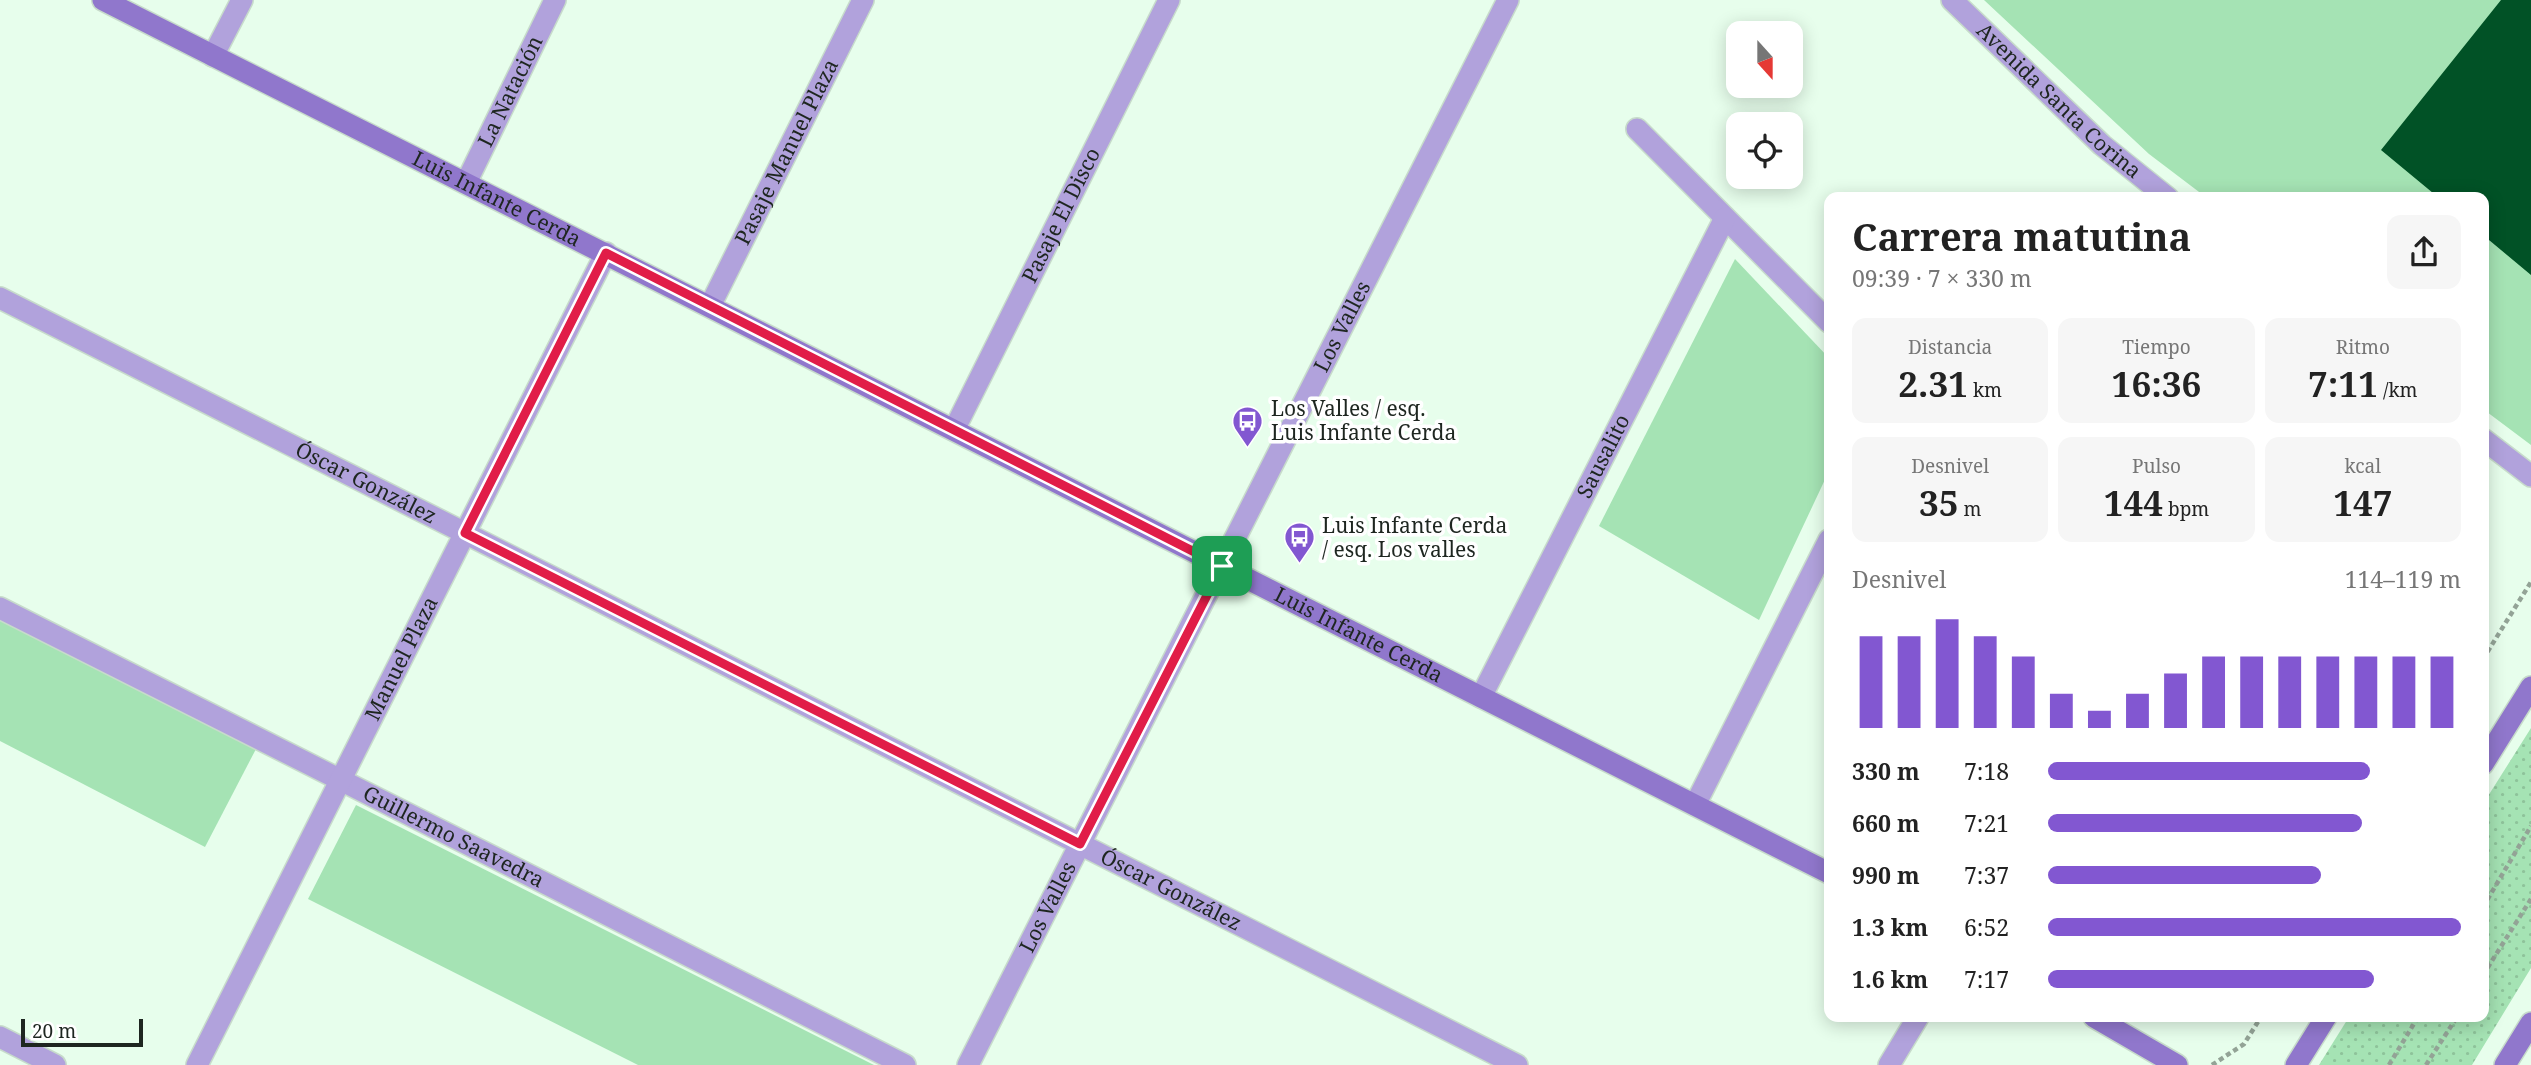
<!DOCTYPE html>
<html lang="es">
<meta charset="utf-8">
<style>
body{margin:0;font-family:"Noto Serif",serif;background:#f6f6f6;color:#222;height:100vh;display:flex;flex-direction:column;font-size:26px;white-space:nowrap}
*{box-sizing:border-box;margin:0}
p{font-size:23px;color:#767676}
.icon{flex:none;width:38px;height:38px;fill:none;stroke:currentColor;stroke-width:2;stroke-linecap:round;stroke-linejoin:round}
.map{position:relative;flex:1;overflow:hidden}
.sheet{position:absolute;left:1824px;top:192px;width:665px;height:830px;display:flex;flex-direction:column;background:#fff;border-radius:14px;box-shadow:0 4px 18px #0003}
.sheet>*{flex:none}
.needle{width:46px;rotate:159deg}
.controls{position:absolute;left:1726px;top:21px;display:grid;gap:14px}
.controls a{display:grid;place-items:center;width:77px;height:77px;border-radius:14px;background:#fff;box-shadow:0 4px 18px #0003;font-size:35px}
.scale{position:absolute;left:21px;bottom:18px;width:122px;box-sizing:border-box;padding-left:7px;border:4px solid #1e2620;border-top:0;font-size:19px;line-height:24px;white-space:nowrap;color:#1e2620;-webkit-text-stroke:5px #fff;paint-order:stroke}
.pin{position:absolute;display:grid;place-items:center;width:60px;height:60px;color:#fff;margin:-30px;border-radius:14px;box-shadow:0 4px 10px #0006}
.round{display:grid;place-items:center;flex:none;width:74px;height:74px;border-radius:14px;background:#f6f6f6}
.summary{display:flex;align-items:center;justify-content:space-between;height:119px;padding:0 28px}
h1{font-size:38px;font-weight:700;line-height:52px}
.metrics{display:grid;grid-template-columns:repeat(3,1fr);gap:10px;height:119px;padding:7px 28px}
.metrics div{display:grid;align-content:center;border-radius:14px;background:#f6f6f6;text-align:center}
.metrics b{font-size:35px;font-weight:700}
.metrics small{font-size:19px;font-weight:400}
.metrics p{font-size:19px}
.chart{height:196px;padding:14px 28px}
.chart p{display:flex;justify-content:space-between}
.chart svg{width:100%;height:126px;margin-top:7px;stroke:#8257d1;stroke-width:6}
ul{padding:0 28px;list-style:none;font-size:23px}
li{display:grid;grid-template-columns:112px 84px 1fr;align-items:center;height:52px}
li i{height:18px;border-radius:9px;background:#8257d1}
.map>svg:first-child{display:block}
.green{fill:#a5e3b4}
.park{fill:url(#park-dots)}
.building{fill:#015226}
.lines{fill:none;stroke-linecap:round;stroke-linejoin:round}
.street-casing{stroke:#c7dbcb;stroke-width:24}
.secondary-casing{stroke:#c7dbcb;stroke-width:24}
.path{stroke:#93a396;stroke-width:4.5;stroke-dasharray:5 3.5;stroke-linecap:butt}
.street{stroke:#b1a2dc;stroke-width:21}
.secondary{stroke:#9077cc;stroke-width:21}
.route-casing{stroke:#fff;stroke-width:14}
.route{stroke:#e11d48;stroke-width:9}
.labels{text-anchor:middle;stroke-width:7;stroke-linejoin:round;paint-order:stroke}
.street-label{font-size:21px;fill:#1e2620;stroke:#fff}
.poi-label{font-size:21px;fill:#1e2620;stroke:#fff;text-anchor:start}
</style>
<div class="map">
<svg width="2531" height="1065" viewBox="0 0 2531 1065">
<defs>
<pattern id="park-dots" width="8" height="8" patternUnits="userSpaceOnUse" patternTransform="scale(1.75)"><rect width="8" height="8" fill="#a5e3b4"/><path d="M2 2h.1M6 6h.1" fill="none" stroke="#8ec39a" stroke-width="1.8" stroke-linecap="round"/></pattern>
</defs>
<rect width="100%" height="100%" fill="#e7feec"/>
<!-- green -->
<g class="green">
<path d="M1984 0H2531V445L2483 409V198H2207L2149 154Z"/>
<path d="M1735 259 1829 358V471L1759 620 1599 526Z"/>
<path d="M0 620 257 747 205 847 0 741Z"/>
<path d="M356 805 874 1065H638L308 899Z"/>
</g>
<!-- park -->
<path class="park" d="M2531 728V968L2472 1065H2319L2349 1017H2483V804Z"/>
<!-- building -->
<path class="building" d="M2501 0H2531V275L2483 235V198H2439L2381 150Z"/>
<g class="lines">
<defs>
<g id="street">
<path id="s1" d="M1952 0 2102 145 2168 198"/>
<path d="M213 56 242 0"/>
<path d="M1637 129 1829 322"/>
<path id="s2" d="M466 183 555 0"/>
<path id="s3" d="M0 298 1517 1065"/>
<path id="s4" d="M710 306 863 0"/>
<path id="s5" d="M954 430 1169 0"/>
<path d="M2483 439 2531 476"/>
<path id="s6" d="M0 608 905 1065"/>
<path id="s7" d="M1481 697 1725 218"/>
<path d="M1695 805 1829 540"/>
<path d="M0 1037 55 1065"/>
<path id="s8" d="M197 1065 606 253"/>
<path id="s9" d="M968 1065 1508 0"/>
<path d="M1889 1065 1918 1017"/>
</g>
<g id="secondary">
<path id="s10" d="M103 0 1829 873"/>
<path d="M2483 764 2531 687"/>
<path d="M2094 1017 2177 1065"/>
<path d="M2296 1065 2326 1017"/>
<path d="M2505 1065 2531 1023"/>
</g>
</defs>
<!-- street casing -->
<use href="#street" class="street-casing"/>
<!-- secondary casing -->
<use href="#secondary" class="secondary-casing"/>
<!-- path -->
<g class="path">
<path d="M2483 659 2531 582"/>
<path d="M2483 907 2531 826"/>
<path d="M2483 975 2531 899"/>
<path d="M2212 1065 2244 1044 2261 1017"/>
<path d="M2389 1065 2418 1017"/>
<path d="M2426 1065 2457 1017"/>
</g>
<!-- street -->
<use href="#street" class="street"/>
<!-- secondary -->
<use href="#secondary" class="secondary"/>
</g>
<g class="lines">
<defs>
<path id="route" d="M606 253 1222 566 1080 844 465 533Z"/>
</defs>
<!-- route casing -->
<use href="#route" class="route-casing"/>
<!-- route -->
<use href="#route" class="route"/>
</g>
<!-- icons -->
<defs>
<symbol id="bus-pin" viewBox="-11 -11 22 30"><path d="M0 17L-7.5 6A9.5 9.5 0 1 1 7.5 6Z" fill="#8257d1" stroke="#fff"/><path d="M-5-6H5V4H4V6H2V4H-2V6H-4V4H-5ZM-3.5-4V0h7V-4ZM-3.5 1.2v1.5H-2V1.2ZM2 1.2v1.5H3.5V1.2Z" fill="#fff"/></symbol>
</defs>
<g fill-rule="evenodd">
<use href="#bus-pin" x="1230" y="404" width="35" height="47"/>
<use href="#bus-pin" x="1282" y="520" width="35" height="47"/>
</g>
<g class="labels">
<!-- street labels -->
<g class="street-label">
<text dy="7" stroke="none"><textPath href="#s2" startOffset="102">La Natación</textPath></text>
<text dy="7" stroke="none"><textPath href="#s1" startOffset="147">Avenida Santa Corina</textPath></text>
<text dy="7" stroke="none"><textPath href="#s4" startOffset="172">Pasaje Manuel Plaza</textPath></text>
<text dy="7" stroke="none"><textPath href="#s10" startOffset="441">Luis Infante Cerda</textPath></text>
<text dy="7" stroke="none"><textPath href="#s5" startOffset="240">Pasaje El Disco</textPath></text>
<text dy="7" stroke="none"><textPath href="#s9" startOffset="828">Los Valles</textPath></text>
<text dy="7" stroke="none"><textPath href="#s7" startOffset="270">Sausalito</textPath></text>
<text dy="7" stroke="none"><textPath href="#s3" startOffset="410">Óscar González</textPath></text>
<text dy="7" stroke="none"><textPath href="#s10" startOffset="1407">Luis Infante Cerda</textPath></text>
<text dy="7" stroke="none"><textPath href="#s8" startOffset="455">Manuel Plaza</textPath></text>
<text dy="7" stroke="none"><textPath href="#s6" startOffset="508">Guillermo Saavedra</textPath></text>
<text dy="7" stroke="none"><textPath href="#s3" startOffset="1312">Óscar González</textPath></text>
<text dy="7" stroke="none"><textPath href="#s9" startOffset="177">Los Valles</textPath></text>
</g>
<!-- poi labels -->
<g class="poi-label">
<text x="1271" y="416">Los Valles / esq.<tspan x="1271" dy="24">Luis Infante Cerda</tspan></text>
<text x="1322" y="533">Luis Infante Cerda<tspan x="1322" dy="24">/ esq. Los valles</tspan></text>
</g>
</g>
</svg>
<div class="controls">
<a><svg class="needle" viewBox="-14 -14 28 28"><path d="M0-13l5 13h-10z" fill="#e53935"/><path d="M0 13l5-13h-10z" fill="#767676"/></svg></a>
<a><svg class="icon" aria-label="locate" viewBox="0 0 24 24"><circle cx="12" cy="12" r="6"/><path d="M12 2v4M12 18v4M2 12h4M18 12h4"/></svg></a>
</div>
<div class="scale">20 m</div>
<div class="pin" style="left:1222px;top:566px;background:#1e9e55"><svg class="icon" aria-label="arrive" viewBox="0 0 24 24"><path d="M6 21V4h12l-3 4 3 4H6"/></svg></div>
<section class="sheet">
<div class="summary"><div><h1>Carrera matutina</h1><p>09:39 · 7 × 330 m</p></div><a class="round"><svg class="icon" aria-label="share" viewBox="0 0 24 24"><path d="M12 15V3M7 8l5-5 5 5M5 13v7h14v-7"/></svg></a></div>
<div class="metrics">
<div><p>Distancia</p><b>2.31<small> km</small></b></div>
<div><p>Tiempo</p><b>16:36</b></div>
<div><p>Ritmo</p><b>7:11<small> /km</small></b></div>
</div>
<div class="metrics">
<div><p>Desnivel</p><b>35<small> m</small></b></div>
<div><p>Pulso</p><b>144<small> bpm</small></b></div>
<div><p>kcal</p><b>147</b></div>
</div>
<div class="chart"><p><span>Desnivel</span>114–119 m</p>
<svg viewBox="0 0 160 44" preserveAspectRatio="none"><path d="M5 44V12M15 44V12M25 44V6M35 44V12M45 44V19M55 44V32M65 44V38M75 44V32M85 44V25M95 44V19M105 44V19M115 44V19M125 44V19M135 44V19M145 44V19M155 44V19"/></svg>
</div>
<ul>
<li><b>330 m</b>7:18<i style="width:78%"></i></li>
<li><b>660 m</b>7:21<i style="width:76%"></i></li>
<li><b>990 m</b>7:37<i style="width:66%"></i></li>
<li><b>1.3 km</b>6:52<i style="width:100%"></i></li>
<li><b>1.6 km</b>7:17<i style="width:79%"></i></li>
</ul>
</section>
</div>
